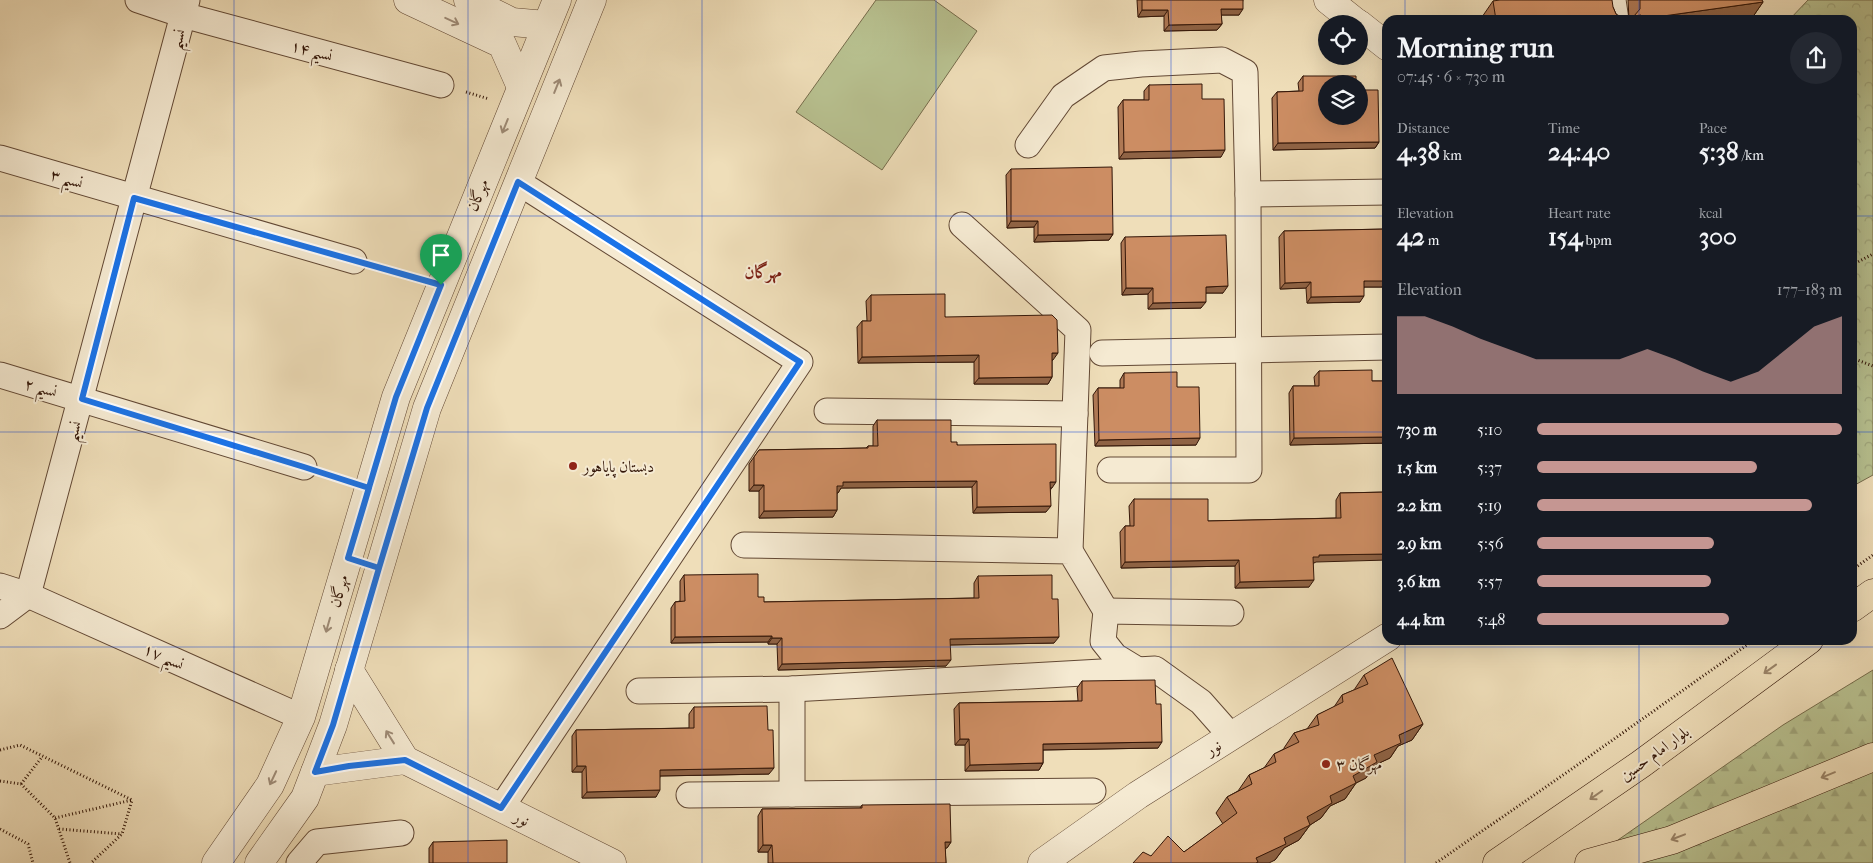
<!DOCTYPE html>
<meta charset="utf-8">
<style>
body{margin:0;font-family:"IM FELL French Canon",Amiri,serif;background:#242831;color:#f1f3f6;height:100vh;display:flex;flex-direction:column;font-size:19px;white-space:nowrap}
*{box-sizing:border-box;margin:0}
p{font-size:16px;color:#9ea1a6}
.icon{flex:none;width:28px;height:28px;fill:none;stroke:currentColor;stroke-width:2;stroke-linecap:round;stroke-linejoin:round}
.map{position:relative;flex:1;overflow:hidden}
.details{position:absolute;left:1382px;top:15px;width:475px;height:630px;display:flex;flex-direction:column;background:#171b24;border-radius:15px;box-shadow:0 5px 20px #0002}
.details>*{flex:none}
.tools{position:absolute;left:1318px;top:15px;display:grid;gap:10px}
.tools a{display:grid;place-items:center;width:50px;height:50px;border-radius:50%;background:#171b24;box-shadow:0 5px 20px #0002;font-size:25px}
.pin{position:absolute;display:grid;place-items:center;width:42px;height:42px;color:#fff;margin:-51px -21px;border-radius:50% 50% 50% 0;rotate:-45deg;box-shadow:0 0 5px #0007}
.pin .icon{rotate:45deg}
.round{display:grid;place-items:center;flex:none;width:52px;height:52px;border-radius:26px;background:#242831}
.head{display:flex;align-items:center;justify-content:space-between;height:85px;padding:0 15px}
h1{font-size:28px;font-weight:700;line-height:38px}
.stats{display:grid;grid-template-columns:repeat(3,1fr);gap:8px;height:85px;padding:5px 15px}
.stats div{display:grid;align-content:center}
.stats b{font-size:25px;font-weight:700}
.stats small{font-size:14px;font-weight:400}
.stats p{font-size:14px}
.chart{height:140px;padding:10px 15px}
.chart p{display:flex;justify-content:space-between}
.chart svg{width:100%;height:90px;margin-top:5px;fill:#c59692;opacity:.7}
ul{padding:0 15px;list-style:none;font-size:16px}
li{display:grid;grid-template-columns:80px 60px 1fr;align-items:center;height:38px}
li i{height:12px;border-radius:6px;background:#c59692}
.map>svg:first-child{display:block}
.forest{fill:url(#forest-firs);stroke:#766c4c}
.park{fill:url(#park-crowns);stroke:#766c4c}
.garden{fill:#b8c190;stroke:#766c4c}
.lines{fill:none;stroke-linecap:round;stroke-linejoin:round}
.minor-casing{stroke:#624834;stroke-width:27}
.tertiary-casing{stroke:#624834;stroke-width:29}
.primary-casing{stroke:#331608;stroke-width:29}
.path{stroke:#331608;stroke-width:3;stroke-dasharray:1 2.5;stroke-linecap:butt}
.minor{stroke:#f5ead2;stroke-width:25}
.tertiary{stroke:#f5ead2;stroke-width:28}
.primary{stroke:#efdeb9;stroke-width:28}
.wall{fill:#af7955;stroke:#331608}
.shaded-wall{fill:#8f6345;stroke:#331608}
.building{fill:#cc8d63;stroke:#331608}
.oneway{stroke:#9e8b77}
.oneway2{stroke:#9a8469}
.route-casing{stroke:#fff;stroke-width:10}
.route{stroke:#1a73e8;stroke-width:6}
.grid{fill:none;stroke:#1d4ed8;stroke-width:1;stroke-opacity:0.55}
.poi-dot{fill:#8f2418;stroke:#f5ead2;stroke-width:2}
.labels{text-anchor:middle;stroke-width:4;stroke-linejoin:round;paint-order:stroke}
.street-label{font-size:16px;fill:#331608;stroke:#f5ead2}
.poi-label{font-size:16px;fill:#331608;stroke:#f5ead2;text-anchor:start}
.neighbourhood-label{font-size:18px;font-weight:bold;fill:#7a1f14;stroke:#f5ead2}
</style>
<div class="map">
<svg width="1873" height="863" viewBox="0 0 1873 863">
<defs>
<pattern id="forest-firs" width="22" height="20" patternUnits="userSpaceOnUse" patternTransform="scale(1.25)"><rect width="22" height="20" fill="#b8c190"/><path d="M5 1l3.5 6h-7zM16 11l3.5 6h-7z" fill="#9fa57b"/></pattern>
<pattern id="park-crowns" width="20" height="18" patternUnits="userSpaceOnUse" patternTransform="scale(1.25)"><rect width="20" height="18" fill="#b8c190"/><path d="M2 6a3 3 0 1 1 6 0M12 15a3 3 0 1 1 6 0" fill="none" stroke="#9fa57b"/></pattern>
</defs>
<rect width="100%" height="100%" fill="#efdeb9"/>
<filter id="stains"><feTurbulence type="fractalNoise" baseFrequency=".004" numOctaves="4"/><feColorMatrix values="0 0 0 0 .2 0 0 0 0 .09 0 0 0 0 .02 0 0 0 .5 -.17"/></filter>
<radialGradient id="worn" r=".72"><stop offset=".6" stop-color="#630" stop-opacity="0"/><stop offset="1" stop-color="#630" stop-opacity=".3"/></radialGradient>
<!-- forest -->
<path class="forest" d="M1873 670V863H1585L1783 725Z"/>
<!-- park -->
<path class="park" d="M1808 0H1873V475L1853 486 1852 20H1789Z"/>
<!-- garden -->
<path class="garden" d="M876 0H934L977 31 882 170 796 112Z"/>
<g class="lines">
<defs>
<g id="minor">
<path d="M138 0 183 15 441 85"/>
<path d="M1613 0 1616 20"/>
<path d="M1028 145 1063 96 1104 68 1141 64 1222 60 1245 72 1248 194 1249 470H1110"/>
<path d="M0 158 354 261"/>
<path d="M1248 194 1388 192"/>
<path d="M962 225 1078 330 1070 551"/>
<path d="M1102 353 1388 347"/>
<path d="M0 375 304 467"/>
<path d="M827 411 1075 414"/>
<path d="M744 545 1070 551 1106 611"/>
<path d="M0 586 28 595 301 717"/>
<path d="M0 616 28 595 187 0"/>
<path d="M1138 670 1115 656 1103 641 1106 611 1231 613"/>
<path d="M792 689V794"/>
<path d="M639 691 792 689 1155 669 1201 702 1231 736"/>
<path d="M689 795 1093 791"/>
<path d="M501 808 800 362 518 182"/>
<path d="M299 863 317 842 401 833"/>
</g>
<g id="tertiary">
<path d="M408 0 502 44 521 87"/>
<path d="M468 0 512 22 546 25"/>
<path d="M1328 0 1358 24"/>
<path d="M1359 24 1388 47"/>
<path d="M405 760 612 863"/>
<path d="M315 772 405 760 349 670"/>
<path d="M216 863 270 785 301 717 396 397 557 0"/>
<path d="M259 863 305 798 333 725 427 408 592 0"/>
<path d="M1042 863 1138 795 1388 637"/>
</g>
<g id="primary">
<path d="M1852 608 1873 593"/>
<path d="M1497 863 1641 764 1809 640"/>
<path d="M1589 863 1672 840 1873 757"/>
</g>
</defs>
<!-- minor casing -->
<use href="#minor" class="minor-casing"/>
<!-- tertiary casing -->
<use href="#tertiary" class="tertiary-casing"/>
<!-- primary casing -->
<use href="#primary" class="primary-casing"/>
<!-- path -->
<g class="path">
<path d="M466 92 489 99"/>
<path d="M1852 265 1873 254"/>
<path d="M379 268 416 278"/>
<path d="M1852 358 1873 366"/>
<path d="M327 474 345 480"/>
<path d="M1852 570 1873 555"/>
<path d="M0 750 20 745 132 800 122 834 91 863"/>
<path d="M0 781 21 784 55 818 70 863"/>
<path d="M21 784 42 757"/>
<path d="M55 818 132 800"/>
<path d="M0 829 28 844 33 863"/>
<path d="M59 829 122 834"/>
<path d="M1436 863 1566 773 1754 640"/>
</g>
<!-- minor -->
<use href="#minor" class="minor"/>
<!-- tertiary -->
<use href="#tertiary" class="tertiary"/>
<!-- primary -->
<use href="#primary" class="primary"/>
</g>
<!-- wall -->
<g class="wall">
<path d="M1137 0H1243L1239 15H1221L1222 24 1217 30 1164 31V16L1138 17Z"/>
<path d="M1628 0H1762L1763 2 1752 18 1735 20H1629Z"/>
<path d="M1493 1 1613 7 1616 14 1622 20H1482V17Z"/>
<path d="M1303 76 1326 84 1379 142 1375 148 1273 150 1272 98 1277 92 1299 91 1298 83Z"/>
<path d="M1149 85 1202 99 1221 157 1119 159 1118 107 1123 100H1144V91Z"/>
<path d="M1011 169 1113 234 1109 240 1034 242V227L1007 228 1006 175Z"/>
<path d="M1388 229V282H1385L1382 287H1364L1360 302 1307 303 1306 288 1280 289 1279 237 1284 231Z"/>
<path d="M1125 237 1223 293H1206L1201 308 1148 309V294L1122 295 1121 243Z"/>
<path d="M871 295 945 317 1053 360H1052V377L1048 384H974V362L858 363 857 327 862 321H867L866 301Z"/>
<path d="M1319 371 1372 381H1388V443L1290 445 1289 393 1293 386H1315L1314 377Z"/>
<path d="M1124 373 1177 387 1196 445 1095 446 1093 395 1098 388H1120V380Z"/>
<path d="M877 420 951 442 1052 488H1051L1046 512 973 513 972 487 841 488 838 493H837V510L833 517 759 518V491H749V464L759 450 866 448 868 446H873V426Z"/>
<path d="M1388 492 1314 563H1313L1309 587 1235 588V566L1121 568 1120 532 1125 526H1130L1129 506 1134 499 1208 521 1336 518V500L1340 493Z"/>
<path d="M684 575 758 597 764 602 974 598V583L978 576 1052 599 1054 643 950 645 946 666 778 670 777 644H768V642L671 643V608L675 602 680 601V581Z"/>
<path d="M1364 675 1423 724 1412 740 1398 746 1390 758 1375 765 1366 778 1356 783 1345 799 1330 806 1321 818 1310 825 1299 840 1284 848 1275 860 1151 856 1184 852 1223 824 1216 813 1227 797 1238 791 1249 775 1264 768 1274 754 1284 749V748L1294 733 1307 729 1317 715 1334 707 1342 695 1354 690Z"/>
<path d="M1082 681 1156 704 1158 748 1043 750V763L1039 770 965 771V745H955L954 709 959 703 1078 701 1077 688Z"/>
<path d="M694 707 768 730 769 774 660 776 656 797 582 798V772H572V736L576 730 689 728V714Z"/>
<path d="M862 805 951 842 947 848H945L946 863H768V852H758V816L762 809 860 808Z"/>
<path d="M433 842 507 863H429V848Z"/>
</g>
<!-- shaded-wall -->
<g class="shaded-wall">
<path d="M1763 2 1752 18 1735 20H1641L1642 19Z"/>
<path d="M1221 9H1243L1239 15H1217Z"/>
<path d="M1142 10H1168L1164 16 1138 17Z"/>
<path d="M1641 15 1638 20H1632L1634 16Z"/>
<path d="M1222 24 1217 30 1164 31 1169 25Z"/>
<path d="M1379 142 1375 148 1273 150 1278 143Z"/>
<path d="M1225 150 1221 157 1119 159 1124 152Z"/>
<path d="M1011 221H1038L1034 227 1007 228Z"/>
<path d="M1113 234 1109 240 1034 242 1038 235Z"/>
<path d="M1386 275H1388V282H1385L1382 287H1359L1364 281Z"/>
<path d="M1311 282 1306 288 1280 289 1285 283Z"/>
<path d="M1228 286 1223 293H1201L1206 287Z"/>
<path d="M1126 288H1153L1148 294 1122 295Z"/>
<path d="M1364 296 1360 302 1307 303 1311 297Z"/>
<path d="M1206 302 1201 308 1148 309 1153 303Z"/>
<path d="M1052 353H1058L1053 360H1048Z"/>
<path d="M979 355 974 362 858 363 862 357Z"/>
<path d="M1052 377 1048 384H974L979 378Z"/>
<path d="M1388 437V443L1290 445 1294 438Z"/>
<path d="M1200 438 1196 445 1095 446 1099 440Z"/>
<path d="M977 481 972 487 841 488 838 493H833L837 486 843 482Z"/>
<path d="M1050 482H1056L1052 488H1046Z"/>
<path d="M754 485H764L759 491H749Z"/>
<path d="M1051 506 1046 512 973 513 977 507Z"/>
<path d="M837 510 833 517 759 518 764 511Z"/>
<path d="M1388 554V560L1316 562 1314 563H1309L1313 557 1319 555Z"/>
<path d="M1239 560 1235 566 1121 568 1125 562Z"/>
<path d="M1314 580 1309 587 1235 588 1240 582Z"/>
<path d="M772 636 768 642 671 643 675 637Z"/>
<path d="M1059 637 1054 643 946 645 950 639Z"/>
<path d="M772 638H782L777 644H768Z"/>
<path d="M951 660 946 666 778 670 782 664Z"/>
<path d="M1423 724 1412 740 1398 746 1390 758 1375 765 1366 778 1356 783 1345 799 1330 806 1321 818 1310 825 1299 840 1284 848 1275 860 1269 863H1252L1256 858 1284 838 1330 796 1353 776 1374 755 1399 735Z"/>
<path d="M960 739H969L965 745H955Z"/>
<path d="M1162 742 1158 748 1038 750 1043 744Z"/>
<path d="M1043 763 1039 770 965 771 970 765Z"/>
<path d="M577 766H586L582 772H572Z"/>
<path d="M774 768 769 774 656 776 660 770Z"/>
<path d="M660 790 656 797 582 798 587 792Z"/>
<path d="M945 842H951L947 848H941Z"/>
<path d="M763 845H772L768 852H758Z"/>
</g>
<!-- building -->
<g class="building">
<path d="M1142 0H1243V9H1221L1222 24 1169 25 1168 10H1142Z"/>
<path d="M1500 0H1612L1613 7 1616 14 1623 18 1610 20H1496L1493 1Z"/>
<path d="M1640 0H1762L1763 2 1642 19 1641 15 1634 16 1640 9Z"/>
<path d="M1303 76H1356V84H1326V116H1359V90H1378L1379 142 1278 143 1277 92 1303 91Z"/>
<path d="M1202 84V99H1224L1225 150 1124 152 1123 100H1149V85Z"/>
<path d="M1112 167 1113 234 1038 235V221H1011V169Z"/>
<path d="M1388 229V275H1386V281H1364V296L1311 297V282L1285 283 1284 231Z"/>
<path d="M1226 235 1228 286 1206 287V302L1153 303V288H1126L1125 237Z"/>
<path d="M945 294V317L1052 315 1057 320 1058 353H1052V377L979 378V355L862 357V321H871V295Z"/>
<path d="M1372 370V381H1388V437L1294 438 1293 386H1319V371Z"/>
<path d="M1177 372V387H1199L1200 438 1099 440 1098 388H1124V373Z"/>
<path d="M877 420H951V442H957V445L1056 444V482H1050L1051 506 977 507V481L843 482V486H837V510L764 511V485H754V457L759 450 868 448V446H878Z"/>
<path d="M1388 492V554L1319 555V557H1313L1314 580 1240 582 1239 560 1125 562V526H1134V499H1208V521L1341 518 1340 493Z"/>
<path d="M758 574V597H764V602L979 598 978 576 1052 575V599H1058L1059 637 950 639 951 660 782 664V638H772V636L675 637V602L685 601 684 575Z"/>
<path d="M1392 658 1423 724 1399 735 1401 743 1374 755 1377 762 1353 776 1356 783 1330 796 1332 803 1307 817 1310 825 1284 838 1286 844 1256 858 1258 862 1256 863H1133L1143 852 1151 856 1168 836 1184 852 1237 813 1227 797 1252 784 1249 775 1276 762 1274 754 1299 742 1294 733 1319 725 1317 715 1343 702 1342 695 1368 684 1364 675Z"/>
<path d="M1155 680 1156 704H1161L1162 742 1043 744V763L970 765 969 739H960L959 703 1082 701V681Z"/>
<path d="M767 706 768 730H773L774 768 660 770V790L587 792 586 766H577L576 730 694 728V707Z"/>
<path d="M950 804 951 842H945L946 863H773L772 845H763L762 809 862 808V805Z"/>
<path d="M507 840V863H433V842Z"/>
</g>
<!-- one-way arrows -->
<defs><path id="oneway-shaft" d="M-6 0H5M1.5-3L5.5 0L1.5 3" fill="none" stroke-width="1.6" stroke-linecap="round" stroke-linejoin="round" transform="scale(1.25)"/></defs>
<g class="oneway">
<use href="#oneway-shaft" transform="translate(452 21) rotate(25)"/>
<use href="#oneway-shaft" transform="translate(557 86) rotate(-68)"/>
<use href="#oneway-shaft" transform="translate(505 126) rotate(112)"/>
<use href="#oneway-shaft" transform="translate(328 625) rotate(106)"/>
<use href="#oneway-shaft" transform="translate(390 737) rotate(-122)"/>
<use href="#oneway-shaft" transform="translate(273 778) rotate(115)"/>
</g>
<g class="oneway2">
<use href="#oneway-shaft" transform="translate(1770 669) rotate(144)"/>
<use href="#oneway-shaft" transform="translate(1828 775) rotate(158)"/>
<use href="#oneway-shaft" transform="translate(1596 795) rotate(145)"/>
<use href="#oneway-shaft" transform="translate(1678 837) rotate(159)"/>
</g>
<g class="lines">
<defs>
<path id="route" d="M441 285 134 198 82 399 304 467 369 488 348 558 379 568 333 725 315 772 349 766 405 760 501 808 800 362 518 182 427 408 379 568 348 558 396 397 441 285"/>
</defs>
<!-- route casing -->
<use href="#route" class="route-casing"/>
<!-- route -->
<use href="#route" class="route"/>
</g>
<!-- grid -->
<path class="grid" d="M234 0V863M468 0V863M702 0V863M936 0V863M1171 0V863M1405 0V20M1639 0V20M0 216H1388M1852 216H1873M0 432H1388M1852 432H1873M1405 640V863M1639 640V863M0 647H1873"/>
<!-- markers -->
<g class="poi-dot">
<circle cx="573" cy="466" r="5"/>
<circle cx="1326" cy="764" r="5"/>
</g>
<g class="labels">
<!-- street labels -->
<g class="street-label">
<text transform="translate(177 39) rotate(-75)" y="6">نسیم</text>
<text transform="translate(312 50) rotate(15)" y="6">نسیم ۱۴</text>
<text transform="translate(67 178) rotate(17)" y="6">نسیم ۳</text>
<text transform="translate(477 195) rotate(-68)" y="6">مهرگان</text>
<text transform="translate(41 387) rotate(16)" y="6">نسیم ۲</text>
<text transform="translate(73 431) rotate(-75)" y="6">نسیم</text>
<text transform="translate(338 591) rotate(-74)" y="6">مهرگان</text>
<text transform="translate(164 656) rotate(24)" y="6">نسیم ۱۷</text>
<text transform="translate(1213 747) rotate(-32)" y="6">نور</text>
<text transform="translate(1654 753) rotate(-36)" y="6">بلوار امام حسین</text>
<text transform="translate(522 818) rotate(26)" y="6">نور</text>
</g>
<!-- poi labels -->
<g class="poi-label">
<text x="583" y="472">دبستان پایاهور</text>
<text x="1336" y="770">مهرگان ۳</text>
</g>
<!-- neighbourhood labels -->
<g class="neighbourhood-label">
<text x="763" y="278">مهرگان</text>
</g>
</g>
<rect width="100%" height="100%" filter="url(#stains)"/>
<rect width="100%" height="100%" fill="url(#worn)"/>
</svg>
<div class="tools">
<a><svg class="icon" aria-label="locate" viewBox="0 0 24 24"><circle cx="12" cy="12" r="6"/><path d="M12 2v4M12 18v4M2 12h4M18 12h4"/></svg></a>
<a><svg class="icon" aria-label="layers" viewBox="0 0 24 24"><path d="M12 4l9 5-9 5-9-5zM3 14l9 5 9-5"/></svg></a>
</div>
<div class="pin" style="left:441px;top:285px;background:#1e9e55"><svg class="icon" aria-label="arrive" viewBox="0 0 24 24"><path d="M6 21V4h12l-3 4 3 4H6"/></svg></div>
<section class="details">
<div class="head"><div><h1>Morning run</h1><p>07:45 · 6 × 730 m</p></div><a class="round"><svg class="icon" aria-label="share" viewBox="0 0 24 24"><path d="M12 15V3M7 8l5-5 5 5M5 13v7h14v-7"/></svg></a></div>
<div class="stats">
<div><p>Distance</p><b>4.38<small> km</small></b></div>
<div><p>Time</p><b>24:40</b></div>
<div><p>Pace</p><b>5:38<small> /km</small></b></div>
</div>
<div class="stats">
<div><p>Elevation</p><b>42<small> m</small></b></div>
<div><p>Heart rate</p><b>154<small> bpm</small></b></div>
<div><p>kcal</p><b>300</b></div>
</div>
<div class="chart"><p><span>Elevation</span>177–183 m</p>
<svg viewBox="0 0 160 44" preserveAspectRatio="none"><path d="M0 44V6L10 6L20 11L30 17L40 22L50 27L60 27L70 27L80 27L90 22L100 27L110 33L120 38L130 33L140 22L150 11L160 6V44z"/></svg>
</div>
<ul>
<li><b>730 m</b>5:10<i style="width:100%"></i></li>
<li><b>1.5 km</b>5:37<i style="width:72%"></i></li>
<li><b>2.2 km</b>5:19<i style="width:90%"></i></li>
<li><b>2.9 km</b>5:56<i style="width:58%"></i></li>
<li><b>3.6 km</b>5:57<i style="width:57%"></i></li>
<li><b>4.4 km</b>5:48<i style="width:63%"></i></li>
</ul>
</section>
</div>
